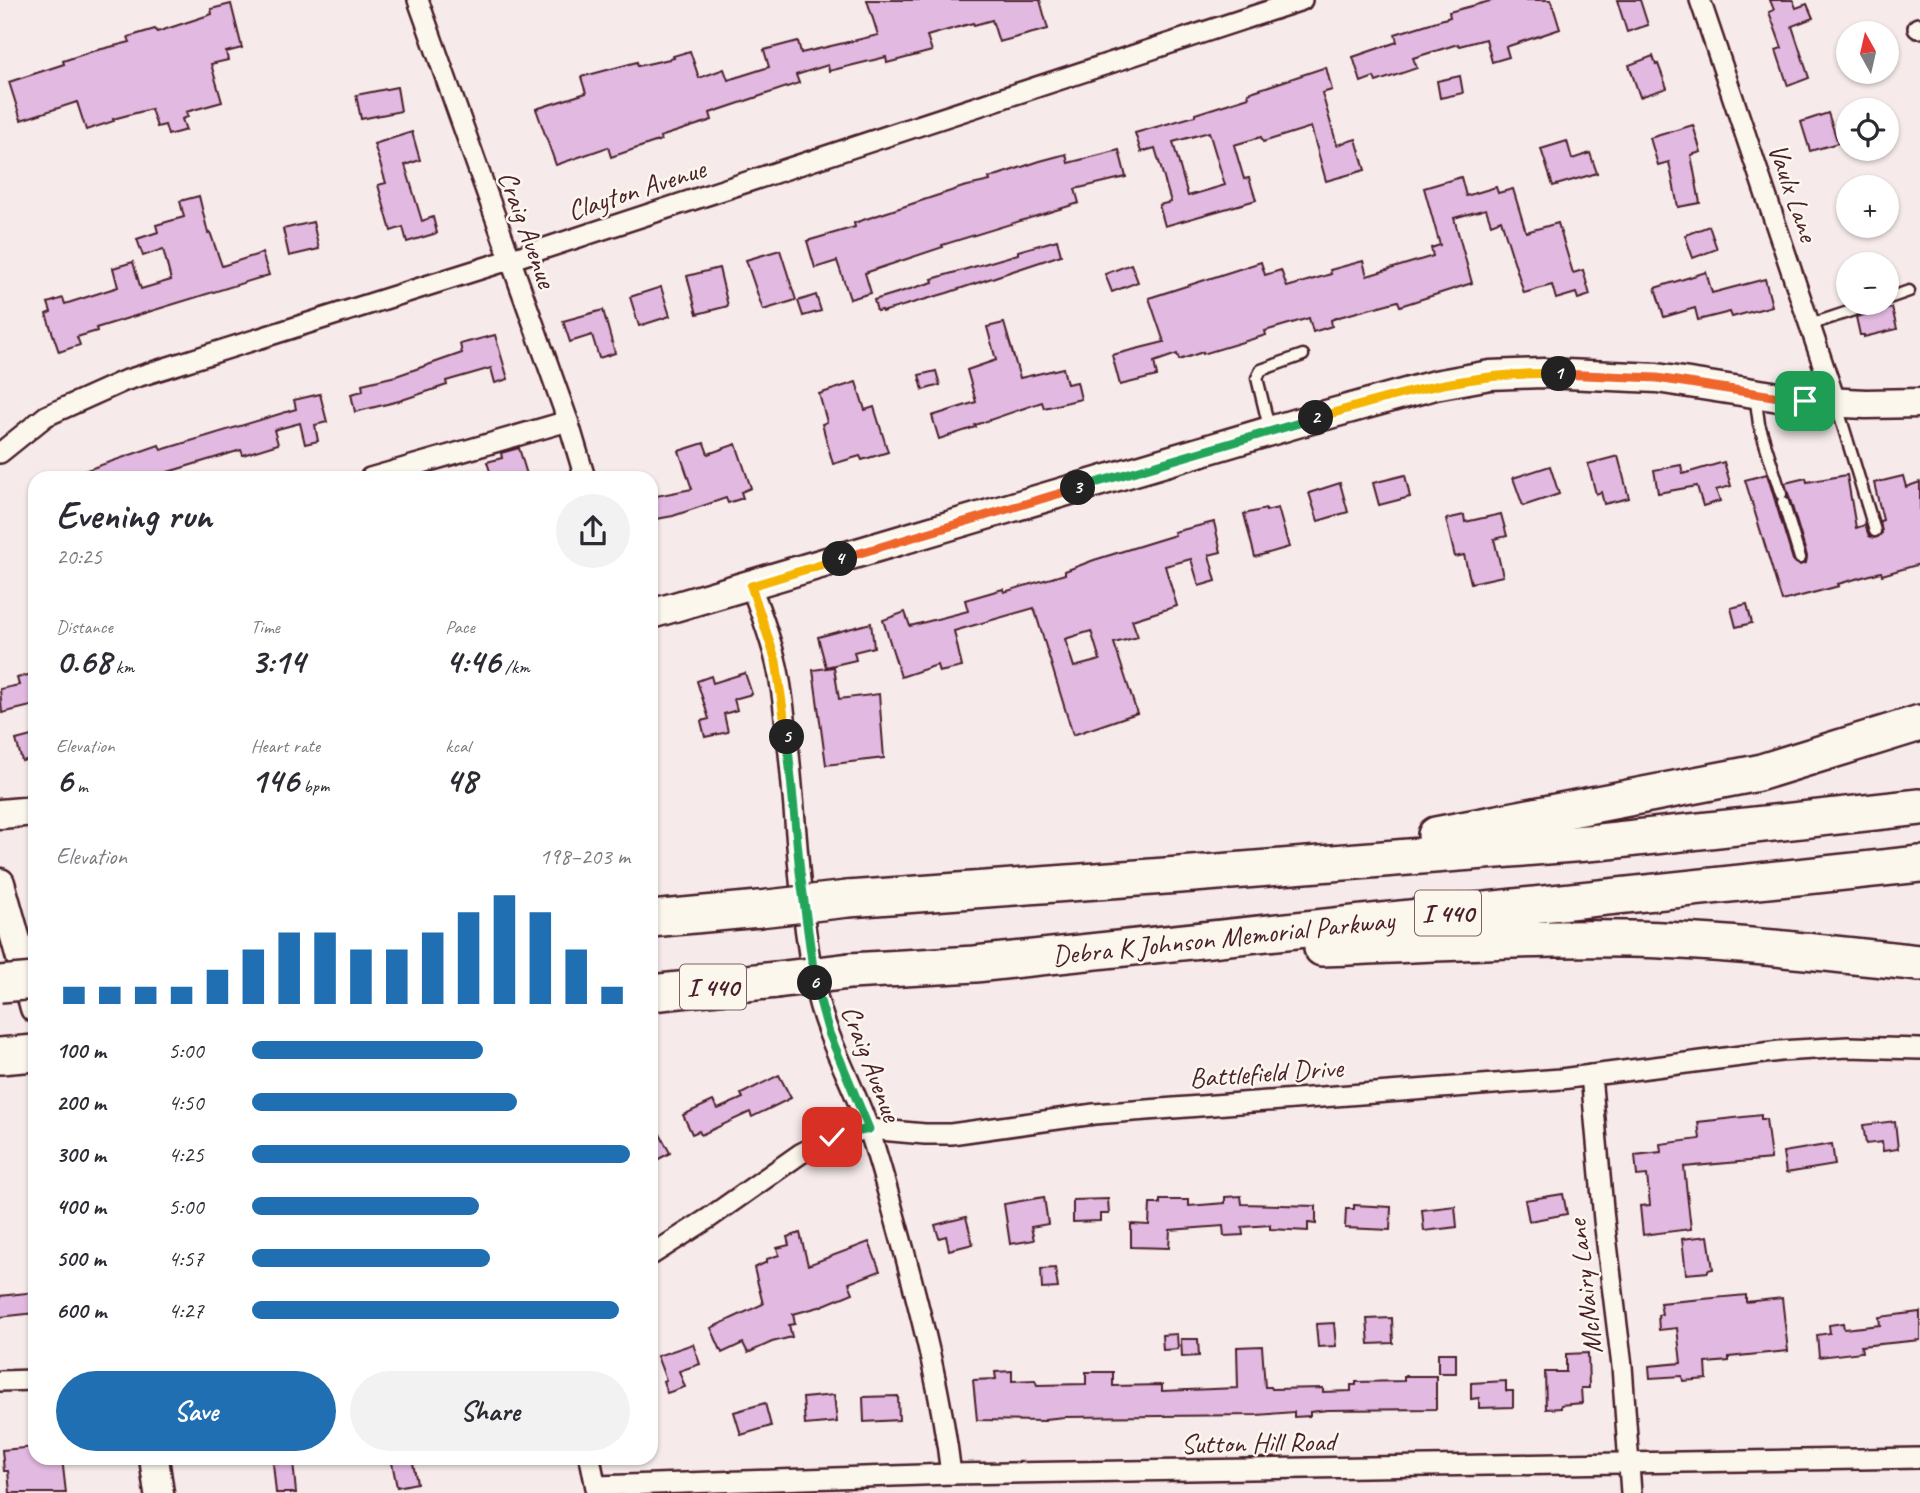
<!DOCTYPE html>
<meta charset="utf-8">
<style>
body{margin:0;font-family:Caveat,sans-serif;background:#f2f2f3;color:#2b2b33;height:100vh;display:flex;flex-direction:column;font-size:26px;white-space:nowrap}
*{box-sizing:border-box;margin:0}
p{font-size:23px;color:#7c7c81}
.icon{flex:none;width:38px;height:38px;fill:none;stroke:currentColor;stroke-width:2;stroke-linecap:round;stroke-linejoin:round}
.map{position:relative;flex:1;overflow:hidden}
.sheet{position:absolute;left:28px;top:471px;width:630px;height:994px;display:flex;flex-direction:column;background:#fff;border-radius:21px;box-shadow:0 2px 5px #0004}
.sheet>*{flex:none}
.needle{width:46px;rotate:352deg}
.controls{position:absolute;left:1836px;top:21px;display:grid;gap:14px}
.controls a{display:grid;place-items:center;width:63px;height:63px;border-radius:50%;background:#fff;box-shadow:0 2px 5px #0004;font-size:35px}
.pin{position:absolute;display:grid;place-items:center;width:60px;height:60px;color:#fff;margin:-30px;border-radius:14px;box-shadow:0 4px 10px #0006}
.km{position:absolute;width:35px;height:35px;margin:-18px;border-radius:50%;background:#222;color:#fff;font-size:19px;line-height:35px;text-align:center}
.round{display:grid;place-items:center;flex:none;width:74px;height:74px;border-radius:37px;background:#f2f2f3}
.headline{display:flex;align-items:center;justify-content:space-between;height:119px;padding:0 28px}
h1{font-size:38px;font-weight:600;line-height:52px}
.metrics{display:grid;grid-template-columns:repeat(3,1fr);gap:10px;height:119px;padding:7px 28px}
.metrics div{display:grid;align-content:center}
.metrics b{font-size:35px;font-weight:600}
.metrics small{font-size:19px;font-weight:400}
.metrics p{font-size:19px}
.chart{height:196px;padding:14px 28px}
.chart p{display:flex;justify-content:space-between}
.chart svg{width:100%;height:126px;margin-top:7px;stroke:#1f6fb2;stroke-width:6}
.action{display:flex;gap:14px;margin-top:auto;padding:14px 28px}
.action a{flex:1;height:80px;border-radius:42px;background:#1f6fb2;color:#fff;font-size:28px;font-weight:600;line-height:80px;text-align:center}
.action a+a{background:#f2f2f3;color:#2b2b33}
ul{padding:0 28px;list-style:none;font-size:23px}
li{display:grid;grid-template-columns:112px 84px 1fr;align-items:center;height:52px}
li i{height:18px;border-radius:9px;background:#1f6fb2}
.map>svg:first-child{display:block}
.building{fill:#e2b9e0;stroke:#4a1f2b;stroke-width:2;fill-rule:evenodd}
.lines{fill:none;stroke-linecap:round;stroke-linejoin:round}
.lane-casing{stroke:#4a1f2b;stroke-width:15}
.street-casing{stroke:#4a1f2b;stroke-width:24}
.secondary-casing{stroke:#4a1f2b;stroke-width:33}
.highway-casing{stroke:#4a1f2b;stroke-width:40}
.lane{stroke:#fbf7ec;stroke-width:10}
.street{stroke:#fbf7ec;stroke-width:19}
.secondary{stroke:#fbf7ec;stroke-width:28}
.highway{stroke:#fbf7ec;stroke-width:35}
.highway-bridge-casing{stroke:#4a1f2b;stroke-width:40;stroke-linecap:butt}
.highway-bridge{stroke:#fbf7ec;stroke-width:35}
.split-1-casing{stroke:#fff;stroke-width:14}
.split-2-casing{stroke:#fff;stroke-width:14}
.split-3-casing{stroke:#fff;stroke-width:14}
.split-4-casing{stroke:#fff;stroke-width:14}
.split-5-casing{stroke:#fff;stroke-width:14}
.split-6-casing{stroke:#fff;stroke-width:14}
.split-7-casing{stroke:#fff;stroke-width:14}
.split-1{stroke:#f0652b;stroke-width:9}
.split-2{stroke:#f5b400;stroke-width:9}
.split-3{stroke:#22a559;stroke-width:9}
.split-4{stroke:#f0652b;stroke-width:9}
.split-5{stroke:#f5b400;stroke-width:9}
.split-6{stroke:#22a559;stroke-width:9}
.split-7{stroke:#22a559;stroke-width:9}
.labels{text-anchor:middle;stroke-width:5;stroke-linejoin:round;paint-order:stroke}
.shield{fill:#fbf7ec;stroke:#7f6065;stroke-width:2}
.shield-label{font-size:26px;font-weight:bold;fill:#4a1f2b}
.street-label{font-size:28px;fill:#4a1f2b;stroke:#fbf7ec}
</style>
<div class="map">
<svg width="1920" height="1493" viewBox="0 0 1920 1493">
<rect width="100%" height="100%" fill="#f6ebea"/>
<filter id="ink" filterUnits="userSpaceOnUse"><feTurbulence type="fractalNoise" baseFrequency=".0143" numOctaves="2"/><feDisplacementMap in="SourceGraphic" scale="14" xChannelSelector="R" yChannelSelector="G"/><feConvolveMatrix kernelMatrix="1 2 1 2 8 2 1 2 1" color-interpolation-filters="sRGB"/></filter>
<g filter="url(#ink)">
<!-- building -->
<g class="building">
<path d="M867 0H1040L1048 29 999 42 992 20 974 25 973 23 927 36 932 51 887 63 886 57 829 71 828 65 796 75 799 83 710 113 712 120 660 137 661 140 611 157 608 147 556 165 536 109 586 93 581 77 637 62 638 66 674 58 673 56 690 51 699 78 724 69 728 80 769 67 764 50 798 41 801 53 878 35Z"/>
<path d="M1494 0H1551L1560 29 1506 47 1509 57 1492 62 1486 39 1459 46 1458 44 1413 58 1417 68 1376 82 1374 77 1361 82 1353 57 1397 42 1395 34 1450 17 1449 12Z"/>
<path d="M1617 0H1640L1648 25 1627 32Z"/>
<path d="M1770 0H1793L1796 8 1807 4 1813 18 1792 26 1809 78 1788 86 1776 50 1782 48 1769 12 1774 10Z"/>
<path d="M231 4 242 48 226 52 228 60 211 64 222 102 186 112 188 117 182 119 186 130 168 135 165 125 157 127 151 109 113 119 114 121 86 130 77 102 21 120 9 82 64 64 63 61 90 52 130 42 128 37 155 29 157 32 212 14 211 9Z"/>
<path d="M1653 56 1656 65 1658 64 1667 88 1640 97 1629 65Z"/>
<path d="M1326 67 1332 90 1322 93 1337 145 1356 139 1365 170 1326 181 1311 127 1263 142 1261 137 1234 145 1244 179 1249 178 1256 200 1165 226 1159 205 1171 202 1155 148 1141 152 1135 133 1195 116V114L1249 97 1248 93ZM1209 132 1225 185 1188 196 1173 142Z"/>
<path d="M1460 76 1463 93 1440 98 1437 81Z"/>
<path d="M397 87 401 111 361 119 356 95Z"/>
<path d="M1828 113 1838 143 1810 151 1801 122Z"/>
<path d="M1693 125 1701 152 1691 155 1700 203 1678 207 1669 162 1658 165 1650 138Z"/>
<path d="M412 132 420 160 405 165 422 221 433 217 437 233 407 242 403 227 391 231 378 185 386 183 374 144Z"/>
<path d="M1567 141 1572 159 1590 153 1597 173 1553 186 1541 149Z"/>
<path d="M1119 150 1126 177 1075 189 1079 203 942 245 943 247 865 273 871 293 850 299 837 261 815 268 807 241 855 227 854 223 963 187 990 181 989 178 1040 161 1066 154 1068 163Z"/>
<path d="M1461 177 1466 196 1496 187 1498 193 1513 189 1526 232 1558 223 1573 273 1583 270 1590 295 1578 299 1576 293 1556 299 1552 285 1524 293 1501 220 1491 224 1486 209 1454 218 1472 283 1400 306 1398 301 1339 317 1331 320 1332 326 1313 332 1309 318 1265 331 1266 335 1203 354V352L1179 360 1177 354 1154 362 1157 376 1120 385 1112 355 1164 342 1149 298 1261 262 1265 275 1281 270 1287 287 1331 274 1330 270 1363 261 1367 276 1433 256 1431 248 1440 245 1424 188Z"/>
<path d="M199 196 208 233 210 232 222 266 262 253 269 275 96 328 97 331 77 337 80 345 59 352 46 314 51 312 48 303 63 298 65 304 118 287 113 268 133 262 141 289 171 280 163 249 143 256 137 239 158 232 156 225 184 217 180 201Z"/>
<path d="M313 222 319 249 289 256 283 229Z"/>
<path d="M1709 226 1717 249 1693 258 1685 235Z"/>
<path d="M1057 240 1061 255 947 293 882 312V310L877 311 874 300 933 282 932 279 1018 254V251Z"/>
<path d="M780 250 796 300 763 310 746 260Z"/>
<path d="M1131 264 1138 282 1112 292 1105 274Z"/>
<path d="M719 268 728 306 697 314 687 276Z"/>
<path d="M1706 272 1712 293 1765 279 1772 306 1732 317 1730 312 1698 320 1695 308 1664 317 1655 288Z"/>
<path d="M661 287 670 316 639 326 630 297Z"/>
<path d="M816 295 821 311 803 316 798 301Z"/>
<path d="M1892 308 1897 329 1864 337V335H1860L1856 317Z"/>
<path d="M603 310 615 353 599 358 592 335 570 342 563 321Z"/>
<path d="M1004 323 1020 378 1063 368 1067 384 1077 382 1081 399 1044 408 1042 402 975 425 976 427 939 439 932 416 976 402 967 370 996 360 987 327Z"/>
<path d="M495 335 508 379 495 383 491 368 446 381 447 385 399 401 355 412 351 394 363 391 362 384 396 376 462 353 460 344Z"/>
<path d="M936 371 940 385 923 390 919 375Z"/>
<path d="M856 382 865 410 874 407 888 452 862 460 860 456 833 464 822 424 827 422 819 394Z"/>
<path d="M320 394 327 422 315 425 318 441 305 444 300 423 274 430 278 444 243 455 241 450 168 472 170 478H73L72 475 159 445 161 450 296 409 294 400Z"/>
<path d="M704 443 708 454 736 444 751 488 741 492 743 498 728 503 726 498 673 516 651 520V497L692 489 679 451Z"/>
<path d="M519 448 528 478H492L487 462 502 458 501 453Z"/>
<path d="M1618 456 1629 498 1604 504 1601 492 1596 494 1588 464Z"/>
<path d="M1724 462 1731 486 1716 490 1720 501 1703 506 1697 486 1658 493 1654 470 1681 465 1683 474Z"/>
<path d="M1550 466 1559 494 1523 506 1513 478Z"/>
<path d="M1767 474 1793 560 1799 565 1806 563 1807 556 1785 483 1806 478 1807 482 1847 475 1856 528 1865 525 1869 536 1874 538 1882 533 1880 521 1883 520 1874 483 1903 476 1906 487 1920 482V564L1882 575 1881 572 1838 584 1839 586 1782 601 1745 480Z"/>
<path d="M1405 475 1410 497 1379 505 1373 483Z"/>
<path d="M1340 483 1348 512 1318 521 1309 493Z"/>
<path d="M1278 508 1289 547 1255 557 1244 514 1266 509V511Z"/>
<path d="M1501 514 1507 536 1494 539 1503 576 1471 583 1464 555 1455 557 1446 519 1464 515 1465 522Z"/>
<path d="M1214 522 1221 552 1209 555 1216 581 1199 586 1191 559 1165 566 1177 606 1132 620 1138 637 1114 643 1137 713 1073 735 1034 608 954 631 962 667 939 672 937 665 901 677 883 620 905 612 910 626 968 611 965 600 1003 589 1004 592 1065 574V571L1094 560 1175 535 1174 532ZM1091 631 1100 660 1074 667 1065 639Z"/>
<path d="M1747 604 1752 623 1736 627 1731 608Z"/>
<path d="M871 623 874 647 854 652 856 660 826 667 818 637Z"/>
<path d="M834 667 839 699 879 694 884 758 826 765 813 670Z"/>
<path d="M35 673V705L2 713 0 689 19 685 17 678Z"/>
<path d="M745 673 752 694 734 699 737 710 724 714 728 732 705 737 701 721 709 719 697 681 711 676 713 683Z"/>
<path d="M35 735V758L22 761 16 740Z"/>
<path d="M779 1075 791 1098 752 1117 750 1112 701 1135 699 1131 692 1134 683 1115 713 1101 718 1109 743 1098 741 1094Z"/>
<path d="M1761 1115V1119H1766L1771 1159 1684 1167 1691 1229 1643 1235 1640 1206 1650 1205 1647 1175 1637 1176 1635 1155 1661 1152 1660 1144 1700 1139 1698 1122Z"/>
<path d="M651 1117 670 1153 651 1163Z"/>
<path d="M1895 1121 1898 1149 1883 1151 1882 1142 1866 1144 1863 1125Z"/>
<path d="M1832 1144 1835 1165 1786 1173 1783 1152Z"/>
<path d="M1563 1194 1567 1214 1529 1221 1525 1200Z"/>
<path d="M1241 1196 1242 1204 1316 1206V1224L1308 1223V1231L1270 1229V1225L1242 1227 1243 1235 1224 1236 1223 1226 1170 1230 1169 1248 1131 1247V1224L1149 1225 1150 1204H1160V1200H1189V1206L1225 1203V1197Z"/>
<path d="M1044 1197 1048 1224 1031 1227 1034 1240 1010 1244 1004 1204Z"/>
<path d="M1108 1199 1109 1214H1100V1221L1073 1222V1200Z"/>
<path d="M1354 1205 1391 1207 1390 1230 1345 1228 1346 1209H1354Z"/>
<path d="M1455 1206 1457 1227 1424 1231 1422 1210Z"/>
<path d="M966 1217 973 1244 949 1250 946 1236 939 1238 935 1225Z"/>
<path d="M800 1233 808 1265 869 1242 880 1271 849 1283 853 1293 819 1307 793 1314 795 1324 789 1325 792 1337 772 1342 748 1353 743 1343 722 1353 711 1328 763 1304 754 1268 767 1262V1259L779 1255 777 1248 789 1245 787 1237Z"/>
<path d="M1708 1236 1713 1269 1708 1270V1272L1686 1274 1682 1239Z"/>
<path d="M1055 1268 1058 1288 1042 1289 1041 1269Z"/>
<path d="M35 1292V1313L0 1317V1296Z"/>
<path d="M1746 1295V1302L1782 1298 1788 1351 1729 1357V1361L1706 1363 1707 1379 1683 1381 1682 1376 1650 1378 1649 1366 1681 1363 1677 1328 1659 1330 1658 1315 1662 1314 1660 1303Z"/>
<path d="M1920 1312V1340L1861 1346 1862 1352 1819 1357 1817 1335 1830 1333 1829 1325 1843 1323 1844 1329 1880 1325 1879 1317Z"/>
<path d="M1392 1318 1393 1343 1369 1344 1367 1319Z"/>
<path d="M1334 1323 1336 1346 1318 1347 1316 1324Z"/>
<path d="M1177 1334 1178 1349 1163 1350 1162 1335Z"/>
<path d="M1181 1339H1198L1199 1356 1182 1357Z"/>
<path d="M693 1344 700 1364 679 1371 685 1387 667 1393 663 1381 666 1380 657 1356Z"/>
<path d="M1262 1346 1265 1387H1271L1272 1389 1323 1388V1392L1351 1391V1385H1356V1382L1404 1381V1376H1436V1409L1328 1410 1310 1412V1416L1294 1417V1412L1257 1415 1065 1417 1045 1419V1421L977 1420 973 1380 996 1379 995 1372 1012 1371V1381L1035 1380 1037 1385 1086 1384V1372H1113V1386L1162 1385V1391L1238 1388 1237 1347Z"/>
<rect x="1438" y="1353" width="18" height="20"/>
<path d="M1588 1353 1589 1388H1581L1582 1403 1561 1405V1408L1546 1409 1545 1372H1566V1354Z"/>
<path d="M1506 1381V1391H1513V1407L1479 1408V1398L1471 1399V1383Z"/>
<path d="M834 1395 837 1422 805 1425 803 1398Z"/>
<path d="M898 1396 899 1420 864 1422 863 1397Z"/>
<path d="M765 1403 771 1426 741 1435 734 1412Z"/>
<path d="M35 1447V1458H62L66 1493H10L8 1471H4L2 1450Z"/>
<path d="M391 1458H412L417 1483 397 1487Z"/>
<path d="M293 1461 296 1493H276L273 1463Z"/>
</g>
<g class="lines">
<defs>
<g id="lane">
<path d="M1886 299 1909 291"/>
<path d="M1809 325 1875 303"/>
<path d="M1755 394 1759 424 1781 494"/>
<path d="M1837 406 1875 531"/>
<path d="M1269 427 1257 378 1261 370 1303 355"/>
<path d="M1783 502 1800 558"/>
</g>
<g id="street">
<path d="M418 0 568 421 585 478"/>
<path d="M1700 0 1836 403"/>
<path d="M1918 28H1920"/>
<path d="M0 453 46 416 124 381 509 260 1302 0"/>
<path d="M370 478 568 421"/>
<path d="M751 586C760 611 770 636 776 662 782 685 784 710 787 735 797 820 798 908 816 992 827 1040 853 1084 869 1130 882 1168 892 1208 903 1247 923 1322 942 1397 951 1474"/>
<path d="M1591 1075 1604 1220 1622 1366 1631 1493"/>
<path d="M651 1255 709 1218 800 1154 832 1137 869 1129 925 1134H951L1094 1114 1561 1079 1780 1051 1848 1047 1920 1049"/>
<path d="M0 1381 35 1380"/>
<path d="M590 1458 597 1493"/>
<path d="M597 1486 951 1474 1920 1458"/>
</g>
<g id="secondary">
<path d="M651 614 1297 423 1435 385 1490 375 1543 373 1657 378 1805 401 1866 404 1920 403"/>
<path d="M0 814 35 811"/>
<path d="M0 883 35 1008"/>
<path d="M154 1458 159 1493"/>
</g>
<g id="highway">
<path d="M1436 835 1758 773 1920 723"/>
<path d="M848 899 1193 874 1599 842 1920 807"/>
<path d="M651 919 759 909"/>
<path d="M1322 948C1424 944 1527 937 1629 939 1726 941 1823 953 1920 963"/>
<path d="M850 971 975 964 1920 864"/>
<path d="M651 993 776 980"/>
<path d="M0 1056 35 1053"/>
</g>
</defs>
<!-- lane casing -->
<use href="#lane" class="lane-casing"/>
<!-- street casing -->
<use href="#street" class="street-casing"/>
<!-- secondary casing -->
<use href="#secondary" class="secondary-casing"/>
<!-- highway casing -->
<use href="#highway" class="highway-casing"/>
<!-- lane -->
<use href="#lane" class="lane"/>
<!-- street -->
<use href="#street" class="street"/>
<!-- secondary -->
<use href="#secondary" class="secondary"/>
<!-- highway -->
<use href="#highway" class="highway"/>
<defs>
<g id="highway-bridge">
<path d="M759 909 848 899"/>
<path d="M776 980 850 971"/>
<path d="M0 984 35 981"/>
</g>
</defs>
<!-- highway-bridge casing -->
<use href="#highway-bridge" class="highway-bridge-casing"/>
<!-- highway-bridge -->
<use href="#highway-bridge" class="highway-bridge"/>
</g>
</g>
<g class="lines" filter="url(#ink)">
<defs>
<path id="split-1" d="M1559 374 1657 378 1805 401"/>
<path id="split-2" d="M1316 418C1396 395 1474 370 1559 374"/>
<path id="split-3" d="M1078 488 1316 418"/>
<path id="split-4" d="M840 559 1078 488"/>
<path id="split-5" d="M787 737 776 661 751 586 840 559"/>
<path id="split-6" d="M787 737 800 872 815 983"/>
<path id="split-7" d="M815 983 829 1033 869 1129 832 1137"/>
</defs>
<!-- split-1 casing -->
<use href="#split-1" class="split-1-casing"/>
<!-- split-2 casing -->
<use href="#split-2" class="split-2-casing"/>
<!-- split-3 casing -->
<use href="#split-3" class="split-3-casing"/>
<!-- split-4 casing -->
<use href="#split-4" class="split-4-casing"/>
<!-- split-5 casing -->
<use href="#split-5" class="split-5-casing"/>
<!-- split-6 casing -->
<use href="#split-6" class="split-6-casing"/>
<!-- split-7 casing -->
<use href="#split-7" class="split-7-casing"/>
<!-- split-1 -->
<use href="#split-1" class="split-1"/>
<!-- split-2 -->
<use href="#split-2" class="split-2"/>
<!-- split-3 -->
<use href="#split-3" class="split-3"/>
<!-- split-4 -->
<use href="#split-4" class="split-4"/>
<!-- split-5 -->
<use href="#split-5" class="split-5"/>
<!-- split-6 -->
<use href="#split-6" class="split-6"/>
<!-- split-7 -->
<use href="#split-7" class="split-7"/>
</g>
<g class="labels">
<!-- shield labels -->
<g class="shield">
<rect x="1415" y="890.5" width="66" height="45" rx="5"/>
<rect x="680" y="964.5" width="66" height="45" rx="5"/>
</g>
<g class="shield-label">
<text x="1448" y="922">I 440</text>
<text x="713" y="996">I 440</text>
</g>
<!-- street labels -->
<g class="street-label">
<text transform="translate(636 189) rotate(-18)" y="10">Clayton Avenue</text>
<text transform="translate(1794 192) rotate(71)" y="10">Vaulx Lane</text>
<text transform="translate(528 229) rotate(70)" y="10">Craig Avenue</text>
<text transform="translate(1223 937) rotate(-6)" y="10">Debra K Johnson Memorial Parkway</text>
<text transform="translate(872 1063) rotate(69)" y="10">Craig Avenue</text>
<text transform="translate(1266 1072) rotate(-4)" y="10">Battlefield Drive</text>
<text transform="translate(1584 1287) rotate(-97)" y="10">McNairy Lane</text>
<text transform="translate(1258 1442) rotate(-1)" y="10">Sutton Hill Road</text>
</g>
</g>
</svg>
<div class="controls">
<a><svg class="needle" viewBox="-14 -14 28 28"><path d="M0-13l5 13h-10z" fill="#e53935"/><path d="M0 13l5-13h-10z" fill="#7c7c81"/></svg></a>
<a><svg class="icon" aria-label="locate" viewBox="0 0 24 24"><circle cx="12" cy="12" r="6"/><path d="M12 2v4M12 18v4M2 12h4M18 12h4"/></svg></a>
<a>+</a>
<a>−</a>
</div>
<div class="pin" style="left:1805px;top:401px;background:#1e9e55"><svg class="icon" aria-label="arrive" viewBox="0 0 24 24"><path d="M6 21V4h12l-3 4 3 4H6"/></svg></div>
<div class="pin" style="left:832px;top:1137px;background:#d93025"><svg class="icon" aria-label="check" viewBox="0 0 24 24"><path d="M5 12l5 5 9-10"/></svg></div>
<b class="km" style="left:1559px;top:374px">1</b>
<b class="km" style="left:1316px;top:418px">2</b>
<b class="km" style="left:1078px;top:488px">3</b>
<b class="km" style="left:840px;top:559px">4</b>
<b class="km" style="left:787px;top:737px">5</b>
<b class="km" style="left:815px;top:983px">6</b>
<section class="sheet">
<div class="headline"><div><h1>Evening run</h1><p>20:25</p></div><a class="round"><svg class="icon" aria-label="share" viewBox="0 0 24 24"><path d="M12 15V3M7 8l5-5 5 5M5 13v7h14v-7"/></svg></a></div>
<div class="metrics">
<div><p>Distance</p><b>0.68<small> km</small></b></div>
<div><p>Time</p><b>3:14</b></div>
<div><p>Pace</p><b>4:46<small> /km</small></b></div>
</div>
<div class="metrics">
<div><p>Elevation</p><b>6<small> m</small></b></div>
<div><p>Heart rate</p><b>146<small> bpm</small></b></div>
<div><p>kcal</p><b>48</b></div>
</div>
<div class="chart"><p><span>Elevation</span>198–203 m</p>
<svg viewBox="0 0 160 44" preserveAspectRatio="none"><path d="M5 44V38M15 44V38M25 44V38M35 44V38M45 44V32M55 44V25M65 44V19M75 44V19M85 44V25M95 44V25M105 44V19M115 44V12M125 44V6M135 44V12M145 44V25M155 44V38"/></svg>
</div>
<ul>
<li><b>100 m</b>5:00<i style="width:61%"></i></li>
<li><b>200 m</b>4:50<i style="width:70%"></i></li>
<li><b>300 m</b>4:25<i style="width:100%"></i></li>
<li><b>400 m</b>5:00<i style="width:60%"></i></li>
<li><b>500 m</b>4:57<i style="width:63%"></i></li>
<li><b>600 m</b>4:27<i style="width:97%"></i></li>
</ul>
<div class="action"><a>Save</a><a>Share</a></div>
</section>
</div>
